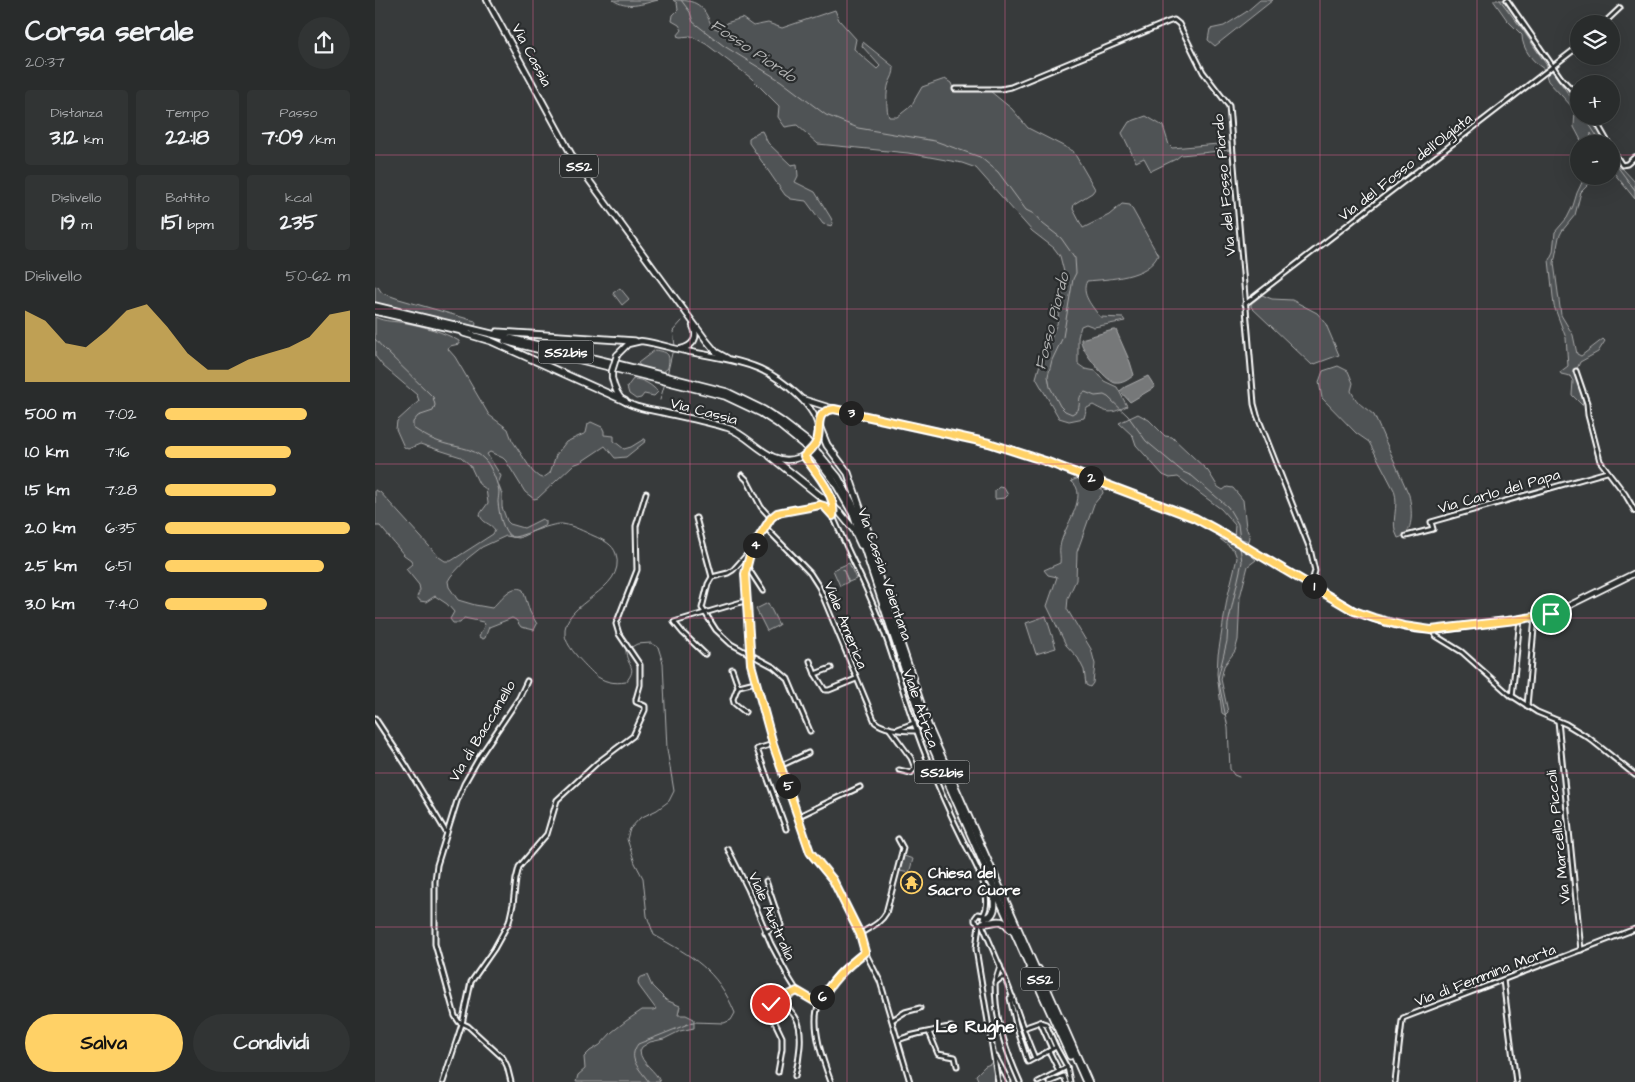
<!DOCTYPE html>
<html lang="it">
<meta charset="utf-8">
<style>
body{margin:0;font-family:"Architects Daughter",sans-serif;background:#313434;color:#f1f3f6;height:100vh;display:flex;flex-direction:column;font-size:19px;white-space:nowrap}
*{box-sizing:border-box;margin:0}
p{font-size:16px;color:#a5a7a9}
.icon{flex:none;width:28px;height:28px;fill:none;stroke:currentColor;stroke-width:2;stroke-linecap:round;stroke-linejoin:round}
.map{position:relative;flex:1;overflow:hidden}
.side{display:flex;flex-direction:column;background:#292c2c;width:375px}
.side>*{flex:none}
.tools{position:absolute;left:1195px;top:15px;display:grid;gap:10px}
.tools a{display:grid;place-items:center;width:50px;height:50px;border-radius:50%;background:#292c2c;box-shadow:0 5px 20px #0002,0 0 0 1px #454848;font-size:25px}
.pin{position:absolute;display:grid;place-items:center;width:42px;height:42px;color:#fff;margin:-21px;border:2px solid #fff;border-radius:50%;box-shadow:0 1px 5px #0007}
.km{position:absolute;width:25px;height:25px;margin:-12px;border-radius:50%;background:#222;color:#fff;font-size:14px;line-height:25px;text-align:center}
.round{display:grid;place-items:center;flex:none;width:52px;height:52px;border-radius:26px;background:#313434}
.overview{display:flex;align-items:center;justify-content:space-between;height:85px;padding:0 25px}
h1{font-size:28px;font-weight:700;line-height:38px}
.figures{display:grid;grid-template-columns:repeat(3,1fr);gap:8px;height:85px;padding:5px 25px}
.figures div{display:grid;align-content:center;border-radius:5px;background:#313434;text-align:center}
.figures b{font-size:21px;font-weight:700}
.figures small{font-size:14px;font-weight:400}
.figures p{font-size:14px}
.chart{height:140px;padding:10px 25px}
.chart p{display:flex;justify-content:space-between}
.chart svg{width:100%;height:90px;margin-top:5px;fill:#ffd166;opacity:.7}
.primary-button{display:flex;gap:10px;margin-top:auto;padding:10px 25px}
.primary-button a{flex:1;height:58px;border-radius:30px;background:#ffd166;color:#111;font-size:20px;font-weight:700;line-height:58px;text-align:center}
.primary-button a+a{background:#313434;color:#f1f3f6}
ul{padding:0 25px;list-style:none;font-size:16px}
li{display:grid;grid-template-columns:80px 60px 1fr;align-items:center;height:38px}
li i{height:12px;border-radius:6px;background:#ffd166}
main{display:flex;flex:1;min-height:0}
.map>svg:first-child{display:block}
.green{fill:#505354;stroke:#a8a9aa}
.water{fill:#767879;stroke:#adaeaf}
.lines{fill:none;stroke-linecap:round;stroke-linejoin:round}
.stream{stroke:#adaeaf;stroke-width:1}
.street-casing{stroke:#fff;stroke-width:7}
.secondary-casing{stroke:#fff;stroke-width:8}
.primary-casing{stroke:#fff;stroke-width:8}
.highway-casing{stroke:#fff;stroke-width:9}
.street{stroke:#2a2d2e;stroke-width:3}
.secondary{stroke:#2a2d2e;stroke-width:4.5}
.primary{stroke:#2a2d2e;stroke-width:4.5}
.highway{stroke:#2a2d2e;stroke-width:5.5}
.primary-bridge-casing{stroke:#fff;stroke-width:8;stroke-linecap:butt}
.highway-bridge-casing{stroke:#fff;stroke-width:9;stroke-linecap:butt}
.primary-bridge{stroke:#2a2d2e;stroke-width:4.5}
.highway-bridge{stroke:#2a2d2e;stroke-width:5.5}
.route-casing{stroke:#fff;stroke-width:10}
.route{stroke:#ffd166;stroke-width:6}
.grid{fill:none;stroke:#d45d8c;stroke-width:1;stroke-opacity:0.55}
.labels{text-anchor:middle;stroke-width:4.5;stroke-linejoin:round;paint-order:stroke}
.shield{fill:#2a2d2e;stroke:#bfc0c0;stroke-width:1}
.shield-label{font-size:14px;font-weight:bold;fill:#fff}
.street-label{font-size:15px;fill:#fff;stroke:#2a2d2e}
.poi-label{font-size:15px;font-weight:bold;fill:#fff;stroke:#2a2d2e;text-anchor:start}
.water-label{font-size:16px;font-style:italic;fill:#b4b5b5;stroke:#2a2d2e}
.quarter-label{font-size:18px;font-weight:bold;fill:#fff;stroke:#2a2d2e}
</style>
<main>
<section class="side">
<div class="overview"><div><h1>Corsa serale</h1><p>20:37</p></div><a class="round"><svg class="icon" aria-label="share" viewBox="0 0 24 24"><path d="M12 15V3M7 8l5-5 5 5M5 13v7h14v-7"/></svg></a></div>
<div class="figures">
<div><p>Distanza</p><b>3.12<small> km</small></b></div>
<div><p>Tempo</p><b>22:18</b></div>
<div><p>Passo</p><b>7:09<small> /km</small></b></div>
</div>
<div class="figures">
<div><p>Dislivello</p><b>19<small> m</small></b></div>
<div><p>Battito</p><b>151<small> bpm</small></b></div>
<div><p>kcal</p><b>235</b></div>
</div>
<div class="chart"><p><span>Dislivello</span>50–62 m</p>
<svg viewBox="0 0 160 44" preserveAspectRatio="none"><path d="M0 44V9L10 14L20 25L30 27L40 19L50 9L60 6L70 17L80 30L90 38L100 38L110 33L120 30L130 27L140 22L150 11L160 9V44z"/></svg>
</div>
<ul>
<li><b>500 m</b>7:02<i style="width:77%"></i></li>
<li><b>1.0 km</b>7:16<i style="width:68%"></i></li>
<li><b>1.5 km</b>7:28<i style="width:60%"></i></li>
<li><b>2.0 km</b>6:35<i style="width:100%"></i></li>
<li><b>2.5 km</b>6:51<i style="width:86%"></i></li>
<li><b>3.0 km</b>7:40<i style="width:55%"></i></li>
</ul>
<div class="primary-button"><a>Salva</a><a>Condividi</a></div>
</section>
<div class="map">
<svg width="1260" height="1082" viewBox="0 0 1260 1082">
<rect width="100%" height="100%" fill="#373a3b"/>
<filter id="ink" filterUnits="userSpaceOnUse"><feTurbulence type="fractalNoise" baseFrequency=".02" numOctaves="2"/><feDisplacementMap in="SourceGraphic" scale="10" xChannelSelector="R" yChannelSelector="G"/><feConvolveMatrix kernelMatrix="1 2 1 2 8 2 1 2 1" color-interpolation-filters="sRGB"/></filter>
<g filter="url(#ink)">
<!-- green -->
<g class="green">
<path d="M238 0H283C267 4 252 10 238 0Z"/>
<path d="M298 0C322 0 328 4 337 27L348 31 351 23 367 18 378 26 393 23 407 28 460 10 464 20 481 39 479 49 502 69 505 66 487 46 488 42 519 67C519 74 517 77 514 83 511 90 511 111 514 117H522L536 106 547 87 570 79 576 83 579 91H615L637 109 653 128 698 151 720 189 717 193 699 204 698 209 708 228 734 215 747 204 755 205 783 255C773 278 734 279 712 281 705 294 718 307 725 317L748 318 750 321 719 327 711 324 706 326 703 337V364L710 369 721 371 729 381 742 387 752 406C736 414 734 414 718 405L712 408 709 418 694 421 684 418 661 378 667 357 674 349 678 332 682 324 690 276 685 256 679 248 657 231 601 168 587 163 533 153 443 144 422 125 410 127 403 117 404 106 376 78 331 44 316 36 305 37 302 36 307 30 304 25 297 21 298 15 303 10 302 3Z"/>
<path d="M885 0H898L840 46 833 40 835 29 849 26 871 12Z"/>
<path d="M1118 0H1130L1186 81 1204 100V116H1216L1232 144H1221L1216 133 1214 144H1208L1199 127 1200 110 1173 81 1169 69C1158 62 1147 49 1147 35L1132 20Z"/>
<path d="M771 116 788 126 794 145 797 148 855 143V150L806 155 801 159 776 171 769 158 761 162 747 133 754 122Z"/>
<path d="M387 131 393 143 416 165 422 164 423 176 420 182 440 192 456 218 458 223 457 226 448 224 431 201 416 199 410 195 374 143V138L383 132Z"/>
<path d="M1236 150 1247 168 1260 182V199L1239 173 1236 166Z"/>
<path d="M1210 176H1218V180L1206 192 1200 215 1187 231 1184 237 1179 263 1186 315 1198 335 1202 354 1206 356 1228 339 1230 341 1223 352 1205 362 1201 371 1210 396 1207 405 1197 395 1198 381 1195 376 1186 374 1185 372 1193 366 1191 338 1179 306 1174 260 1178 252 1180 232 1192 218 1198 206 1202 193Z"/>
<path d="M0 286 3 287 7 293 24 299 100 321 101 324 100 326H94L4 305 0 308Z"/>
<path d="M245 288 254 299 247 305 238 293Z"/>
<path d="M887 295 897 299 917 300 942 313 950 322 964 355 937 365 876 307V304Z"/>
<path d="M0 317C10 322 20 321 31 323 48 326 69 332 84 341V344L75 346 73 349 80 357 114 415 133 429 137 440 158 472 164 477 168 478 175 473 181 455 191 442 211 433 213 424 216 422 227 427 229 431V435L239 436V441L249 449 256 447 269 439H270L271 441 251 457 240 458 230 446 206 462 198 465 163 498 159 499 150 492 131 461 128 458 115 452 112 454 126 476 123 484 127 494V507L132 521 135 524 149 528 167 519 171 521V525L144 538 131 536 107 547 93 558 76 576 73 581 74 587 83 600 100 605 117 608C125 601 136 583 148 590L155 612 162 624 159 630 146 627 141 620 137 618 114 627 110 638 108 639 104 637 110 624 108 622 89 618 85 623H78L75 619 79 612 72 604 60 596 51 602 45 601 42 597 45 590 44 585 31 569 37 564 36 560 29 555 5 526H0V490L5 492 64 557 70 561H76L118 534 120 530C116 523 106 523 105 514L113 503 111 489 104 484 95 465 86 457 45 444 33 449 29 447 21 429 22 421 44 401 42 395 8 366 0 356Z"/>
<path d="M280 350C295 352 295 355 293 368L287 373 266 367 263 363Z"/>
<path d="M963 366 973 371 978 383 976 391C984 406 986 404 999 415L1034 495C1037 509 1040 534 1023 538 1014 522 1025 507 1019 490L994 442 981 433 947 398 944 382 948 371Z"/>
<path d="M258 379C268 379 277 385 283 392L279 396 269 394 266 398 261 399 254 394 252 387Z"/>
<path d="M763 414 774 420 790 436 797 437 833 471 843 487 848 490 852 487 858 488 868 500 871 527 875 537 874 541 859 537 860 525 846 509 803 477 795 478 788 475 761 445 758 436 744 423Z"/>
<path d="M704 478 727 489 728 493 719 504 702 552 701 580 693 598 692 609 716 649 720 664 718 683 715 687 711 685 709 670 703 658 691 645 672 606 682 577 673 575 669 570 685 563C686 557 684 552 685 547 687 528 716 495 696 481Z"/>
<path d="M624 487 629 488 633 495 630 498 620 499V491Z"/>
<path d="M845 539C858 542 872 550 881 560L873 566 865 597 863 640 860 651 849 666 846 679 853 712 850 715 847 713 842 674 843 655 852 599 862 558 859 550Z"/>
<path d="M474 563 481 579 474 582 468 569 473 582 465 586 458 570Z"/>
<path d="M393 603 404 625 392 631 381 609Z"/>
<path d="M671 616 681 648 661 654 651 623Z"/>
<path d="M529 856 538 859 534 873 525 871Z"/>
<path d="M272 975 277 986 291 1000 305 1006 303 1015H311L319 1019V1028L305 1031 289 1039 275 1042 267 1047 265 1051C266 1064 281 1070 285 1082H201L203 1075 210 1069 209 1057 215 1051 225 1045 237 1032 251 1021 267 1010H278L281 1009 264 986 263 982 264 978Z"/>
<path d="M618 1063 621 1082H604L601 1075 610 1066Z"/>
</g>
<!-- water -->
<g class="water">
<path d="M738 330H741L755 362 759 375C753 380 747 384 740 383 730 380 704 348 706 339Z"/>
<path d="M773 376 780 387 755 402 745 391 750 387Z"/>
</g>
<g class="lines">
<!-- stream -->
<g class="stream">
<path d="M306 0 315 12 318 22 349 46 406 81 451 115 483 128 560 141 605 157 623 172 651 210 659 214 668 224 686 238 700 258 701 273 698 279 688 337 677 360 673 376 675 387 685 406 690 411 697 414 703 410C706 402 702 396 710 392L720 396 729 395 733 397 753 416 771 441 808 472 817 476 853 507 863 524 865 540"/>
<path d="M1125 0 1148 30 1173 67"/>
<path d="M1176 70 1204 108"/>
<path d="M1209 116 1227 144"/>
<path d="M1236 158 1260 190"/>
<path d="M0 339 8 348 58 397 60 405 58 411 43 416 38 422V428C46 433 53 438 62 441 78 448 98 446 110 460 116 466 121 480 123 487 125 492 123 498 123 502 124 512 127 532 137 537 141 539 175 523 187 524 197 525 210 532 219 536 228 540 238 544 241 554 252 592 186 601 190 635 191 647 211 666 219 674 228 682 239 684 251 682 264 666 251 667 251 650L262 644 276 643 283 647 288 663 292 749 299 791 294 801 282 810 265 818 255 829 252 839 260 863 268 878 272 916 279 935C318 957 342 969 360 1013L356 1020 349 1023 318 1022 263 1044C252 1059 264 1068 274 1082"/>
<path d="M300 346 298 331 307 321"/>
<path d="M292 375 298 349"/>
<path d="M285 400 290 383"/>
<path d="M864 777 859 775 855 769 853 728 843 678 852 641 853 624 867 562 865 547"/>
</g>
<defs>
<g id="street">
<path d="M1132 0 1186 78 1204 97"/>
<path d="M1228 24 1245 8"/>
<path d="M580 89H626L636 87 793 22 799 20 804 24 828 72 854 106 879 404 882 415 935 549 940 571 936 585"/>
<path d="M1218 116 1234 144"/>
<path d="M1236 148 1247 165 1252 164 1260 157"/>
<path d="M870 304 1204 46"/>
<path d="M1201 371 1212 403 1213 415 1225 461 1250 494 1260 511"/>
<path d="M429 456C440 472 462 495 458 516 473 552 492 587 506 624 518 655 527 689 538 721 553 764 570 804 590 844 599 861 620 897 608 915L611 920 608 923 604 924"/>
<path d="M367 475 372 480 386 507 396 518"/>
<path d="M321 518 337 577"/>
<path d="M391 528 435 573 444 587 500 722C510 730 529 731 542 731"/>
<path d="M1031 536 1058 529 1056 522 1232 472"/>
<path d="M376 550 370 574 376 664 398 744 436 855 458 880 485 934 490 952 505 981 535 1082"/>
<path d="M371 565 388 591"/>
<path d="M1059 630 1061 636 1087 652 1134 694 1162 712 1191 724 1214 738 1260 775"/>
<path d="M330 654 308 633 299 622 370 601"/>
<path d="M435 661 440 674 450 690H454L481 679"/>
<path d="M357 669 363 686 358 699 359 703 370 712"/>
<path d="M440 674 456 668"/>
<path d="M364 686 380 682"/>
<path d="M1137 697 1145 619"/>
<path d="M1152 706 1160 617"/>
<path d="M0 718 31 765 71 832"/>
<path d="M1183 721 1206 950"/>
<path d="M514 728 536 758 540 768 536 773 524 770"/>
<path d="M523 729 539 723"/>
<path d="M435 731 413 679 399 667 356 644 341 630 327 608 333 584 337 577 353 573 358 570 376 550 396 518 407 511 445 505 449 506 458 516"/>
<path d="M398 744 382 749 411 829"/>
<path d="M405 766 433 753"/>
<path d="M424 816 485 787"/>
<path d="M353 849 373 889 396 944 414 978 422 991 443 1003"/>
<path d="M608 915 603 914 600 918V921L604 924 601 949 623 1082"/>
<path d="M607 924 630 978"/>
<path d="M390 932 406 925 391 881"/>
<path d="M485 934C495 927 505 924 511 913L528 848 523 839"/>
<path d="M1128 980 1141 1082"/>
<path d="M620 982 625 966"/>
<path d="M638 997 635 998 641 1025 653 1062 681 1047 692 1067 663 1082"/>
<path d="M405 1000C411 1006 417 1011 421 1018 429 1031 424 1061 420 1076"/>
<path d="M517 1020 530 1012 545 1008"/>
<path d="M665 1022 671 1024 681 1047"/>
<path d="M665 1022 677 1049"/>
<path d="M648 1028 665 1022"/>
<path d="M554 1032 563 1054 580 1057 582 1066"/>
<path d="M523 1040C533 1036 541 1034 552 1032 561 1031 567 1027 576 1027"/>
<path d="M674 1051 684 1071"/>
<path d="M621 1057 634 1082"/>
<path d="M692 1067 695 1082"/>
<path d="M403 1072 407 1049V1037L394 1010 396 1004 422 991"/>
<path d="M68 1082 87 1024 96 982 119 949 134 922 138 904 141 879 144 867 172 834 182 800 222 763 258 736 270 710V706L261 702V699L265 685V665L244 634 241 624 262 570 261 526 271 493"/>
<path d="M136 1082 132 1066 128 1058 93 1026 84 1022 80 1016 60 944V881L62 865 82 801 89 784 105 756 144 698 152 681"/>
<path d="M456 1082C448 1061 435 1025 444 1003 447 993 456 982 463 974 471 966 481 959 490 952"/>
<path d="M645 1082C630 1048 620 1020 620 983L626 978H630C641 1004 648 1032 660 1058"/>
<path d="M674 1082 689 1076 691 1082"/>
<path d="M1020 1082 1027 1021 1028 1018 1260 929"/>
</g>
<g id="secondary">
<path d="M427 399 459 409 613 443 670 461 820 518 842 530 982 612C1007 623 1039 632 1066 630L1145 619 1179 613 1260 573"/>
<path d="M444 426C445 416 447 411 457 409"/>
<path d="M664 969 714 1082"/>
</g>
<g id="primary">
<path d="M112 0 200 161 331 340 341 352 352 358"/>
<path d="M306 349C318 346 324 338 318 326"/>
<path d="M237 378C239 387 242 396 249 401 259 408 275 410 286 412 308 417 331 421 353 428 377 436 394 468 423 458 434 455 442 445 443 433 446 408 405 378 385 369 362 359 335 356 311 351 296 348 281 343 266 341L253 344 242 355"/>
</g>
<g id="highway">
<path d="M0 306 242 364 352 392 389 410 406 421 432 441"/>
<path d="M0 311 92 332"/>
<path d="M122 332 260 341"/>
<path d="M89 333 116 341 250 401"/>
<path d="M130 341 350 396 386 413 403 424 429 445"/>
<path d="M444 426 452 445 473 473 494 534"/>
<path d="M444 454 463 477 482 512 554 728 711 1082"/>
<path d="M395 456 450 500"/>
<path d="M441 457 458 479 478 514 549 728 620 890 695 1056"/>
<path d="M466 514 479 530 486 545"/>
<path d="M610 917H614C622 911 619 902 619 892"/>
<path d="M608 923C621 924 625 915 635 929"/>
</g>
</defs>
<!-- street casing -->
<use href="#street" class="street-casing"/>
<!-- secondary casing -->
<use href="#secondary" class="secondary-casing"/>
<!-- primary casing -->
<use href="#primary" class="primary-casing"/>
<!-- highway casing -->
<use href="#highway" class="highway-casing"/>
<!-- street -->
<use href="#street" class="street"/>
<!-- secondary -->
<use href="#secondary" class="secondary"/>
<!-- primary -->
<use href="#primary" class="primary"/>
<!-- highway -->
<use href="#highway" class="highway"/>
<defs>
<path id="primary-bridge" d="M237 378V371L242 355"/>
<g id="highway-bridge">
<path d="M432 441 444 454"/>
<path d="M429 445 441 457"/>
<path d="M450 500 466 514"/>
</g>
</defs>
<!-- primary-bridge casing -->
<use href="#primary-bridge" class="primary-bridge-casing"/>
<!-- highway-bridge casing -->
<use href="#highway-bridge" class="highway-bridge-casing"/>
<!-- primary-bridge -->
<use href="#primary-bridge" class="primary-bridge"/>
<!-- highway-bridge -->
<use href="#highway-bridge" class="highway-bridge"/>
</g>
</g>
<g class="lines" filter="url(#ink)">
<defs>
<path id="route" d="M396 1004 422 991 444 1004C456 981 470 968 490 952L485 934 458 880 435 852 398 744 376 664 370 574 376 550 396 518 402 513 445 505 449 506 458 516C462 495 440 472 429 456 434 452 439 447 442 441 447 427 438 412 459 409L614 443 670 461 730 484 820 518 842 530 979 611 999 618 1029 626 1056 630 1140 620 1176 614"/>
</defs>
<!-- route casing -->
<use href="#route" class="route-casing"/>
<!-- route -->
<use href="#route" class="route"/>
</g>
<!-- grid -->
<path class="grid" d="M158 0V1082M315 0V1082M472 0V1082M630 0V1082M788 0V1082M945 0V1082M1102 0V1082M0 155H1204M1236 155H1260M0 309H1260M0 464H1260M0 618H1260M0 773H1260M0 927H1260"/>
<!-- icons -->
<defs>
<symbol id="temple-ring" viewBox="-11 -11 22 22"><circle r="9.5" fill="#2a2d2e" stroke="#ffd166" stroke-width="1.5"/><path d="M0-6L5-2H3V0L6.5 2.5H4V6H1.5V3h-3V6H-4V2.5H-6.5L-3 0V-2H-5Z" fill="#ffd166"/></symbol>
</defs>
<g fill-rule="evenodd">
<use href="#temple-ring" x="524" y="870" width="25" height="25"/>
</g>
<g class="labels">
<!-- shield labels -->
<g class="shield">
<rect x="185" y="154.5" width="38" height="23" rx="4"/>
<rect x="163.5" y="340.5" width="55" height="23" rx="4"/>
<rect x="539.5" y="760.5" width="55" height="23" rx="4"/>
<rect x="646" y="967.5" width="38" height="23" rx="4"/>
</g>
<g class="shield-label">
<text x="204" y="171">SS2</text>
<text x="191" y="357">SS2bis</text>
<text x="567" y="777">SS2bis</text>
<text x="665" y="984">SS2</text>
</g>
<!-- street labels -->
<g class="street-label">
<text transform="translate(157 55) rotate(62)" y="5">Via Cassia</text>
<text transform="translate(1030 167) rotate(-38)" y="5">Via del Fosso dell'Olgiata</text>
<text transform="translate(849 185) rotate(-95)" y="5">Via del Fosso Piordo</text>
<text transform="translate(329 411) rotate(15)" y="5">Via Cassia</text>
<text transform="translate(1124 491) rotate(-16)" y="5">Via Carlo del Papa</text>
<text transform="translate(510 574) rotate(71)" y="5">Via Cassia Veientana</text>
<text transform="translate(471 625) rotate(68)" y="5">Viale America</text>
<text transform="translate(546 708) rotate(71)" y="5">Viale Africa</text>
<text transform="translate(107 731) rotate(-59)" y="5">Via di Baccanello</text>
<text transform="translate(1183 837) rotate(-96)" y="5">Via Marcello Piccoli</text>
<text transform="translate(397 916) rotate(66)" y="5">Viale Australia</text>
<text transform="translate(1110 975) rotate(-21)" y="5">Via di Femmina Morta</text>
</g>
<!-- poi labels -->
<g class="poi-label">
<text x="553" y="878">Chiesa del<tspan x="553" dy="17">Sacro Cuore</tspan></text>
</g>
<!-- water labels -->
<g class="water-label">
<text transform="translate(379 50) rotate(34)" y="6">Fosso Piordo</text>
<text transform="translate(676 321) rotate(-76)" y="6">Fosso Piordo</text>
</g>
<!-- quarter labels -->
<g class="quarter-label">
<text x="600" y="1032">Le Rughe</text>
</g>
</g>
</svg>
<div class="tools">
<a><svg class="icon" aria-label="layers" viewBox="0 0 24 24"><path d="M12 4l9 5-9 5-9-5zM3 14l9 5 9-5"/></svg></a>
<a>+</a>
<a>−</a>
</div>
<div class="pin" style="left:1176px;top:614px;background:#1e9e55"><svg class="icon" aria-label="arrive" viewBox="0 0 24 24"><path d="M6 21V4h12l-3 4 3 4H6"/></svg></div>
<div class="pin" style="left:396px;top:1004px;background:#d93025"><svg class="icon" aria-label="check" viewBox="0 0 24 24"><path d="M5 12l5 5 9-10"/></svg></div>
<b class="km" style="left:939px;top:586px">1</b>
<b class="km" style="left:716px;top:478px">2</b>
<b class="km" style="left:476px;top:413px">3</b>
<b class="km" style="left:380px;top:545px">4</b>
<b class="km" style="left:413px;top:786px">5</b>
<b class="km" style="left:447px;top:997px">6</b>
</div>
</main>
